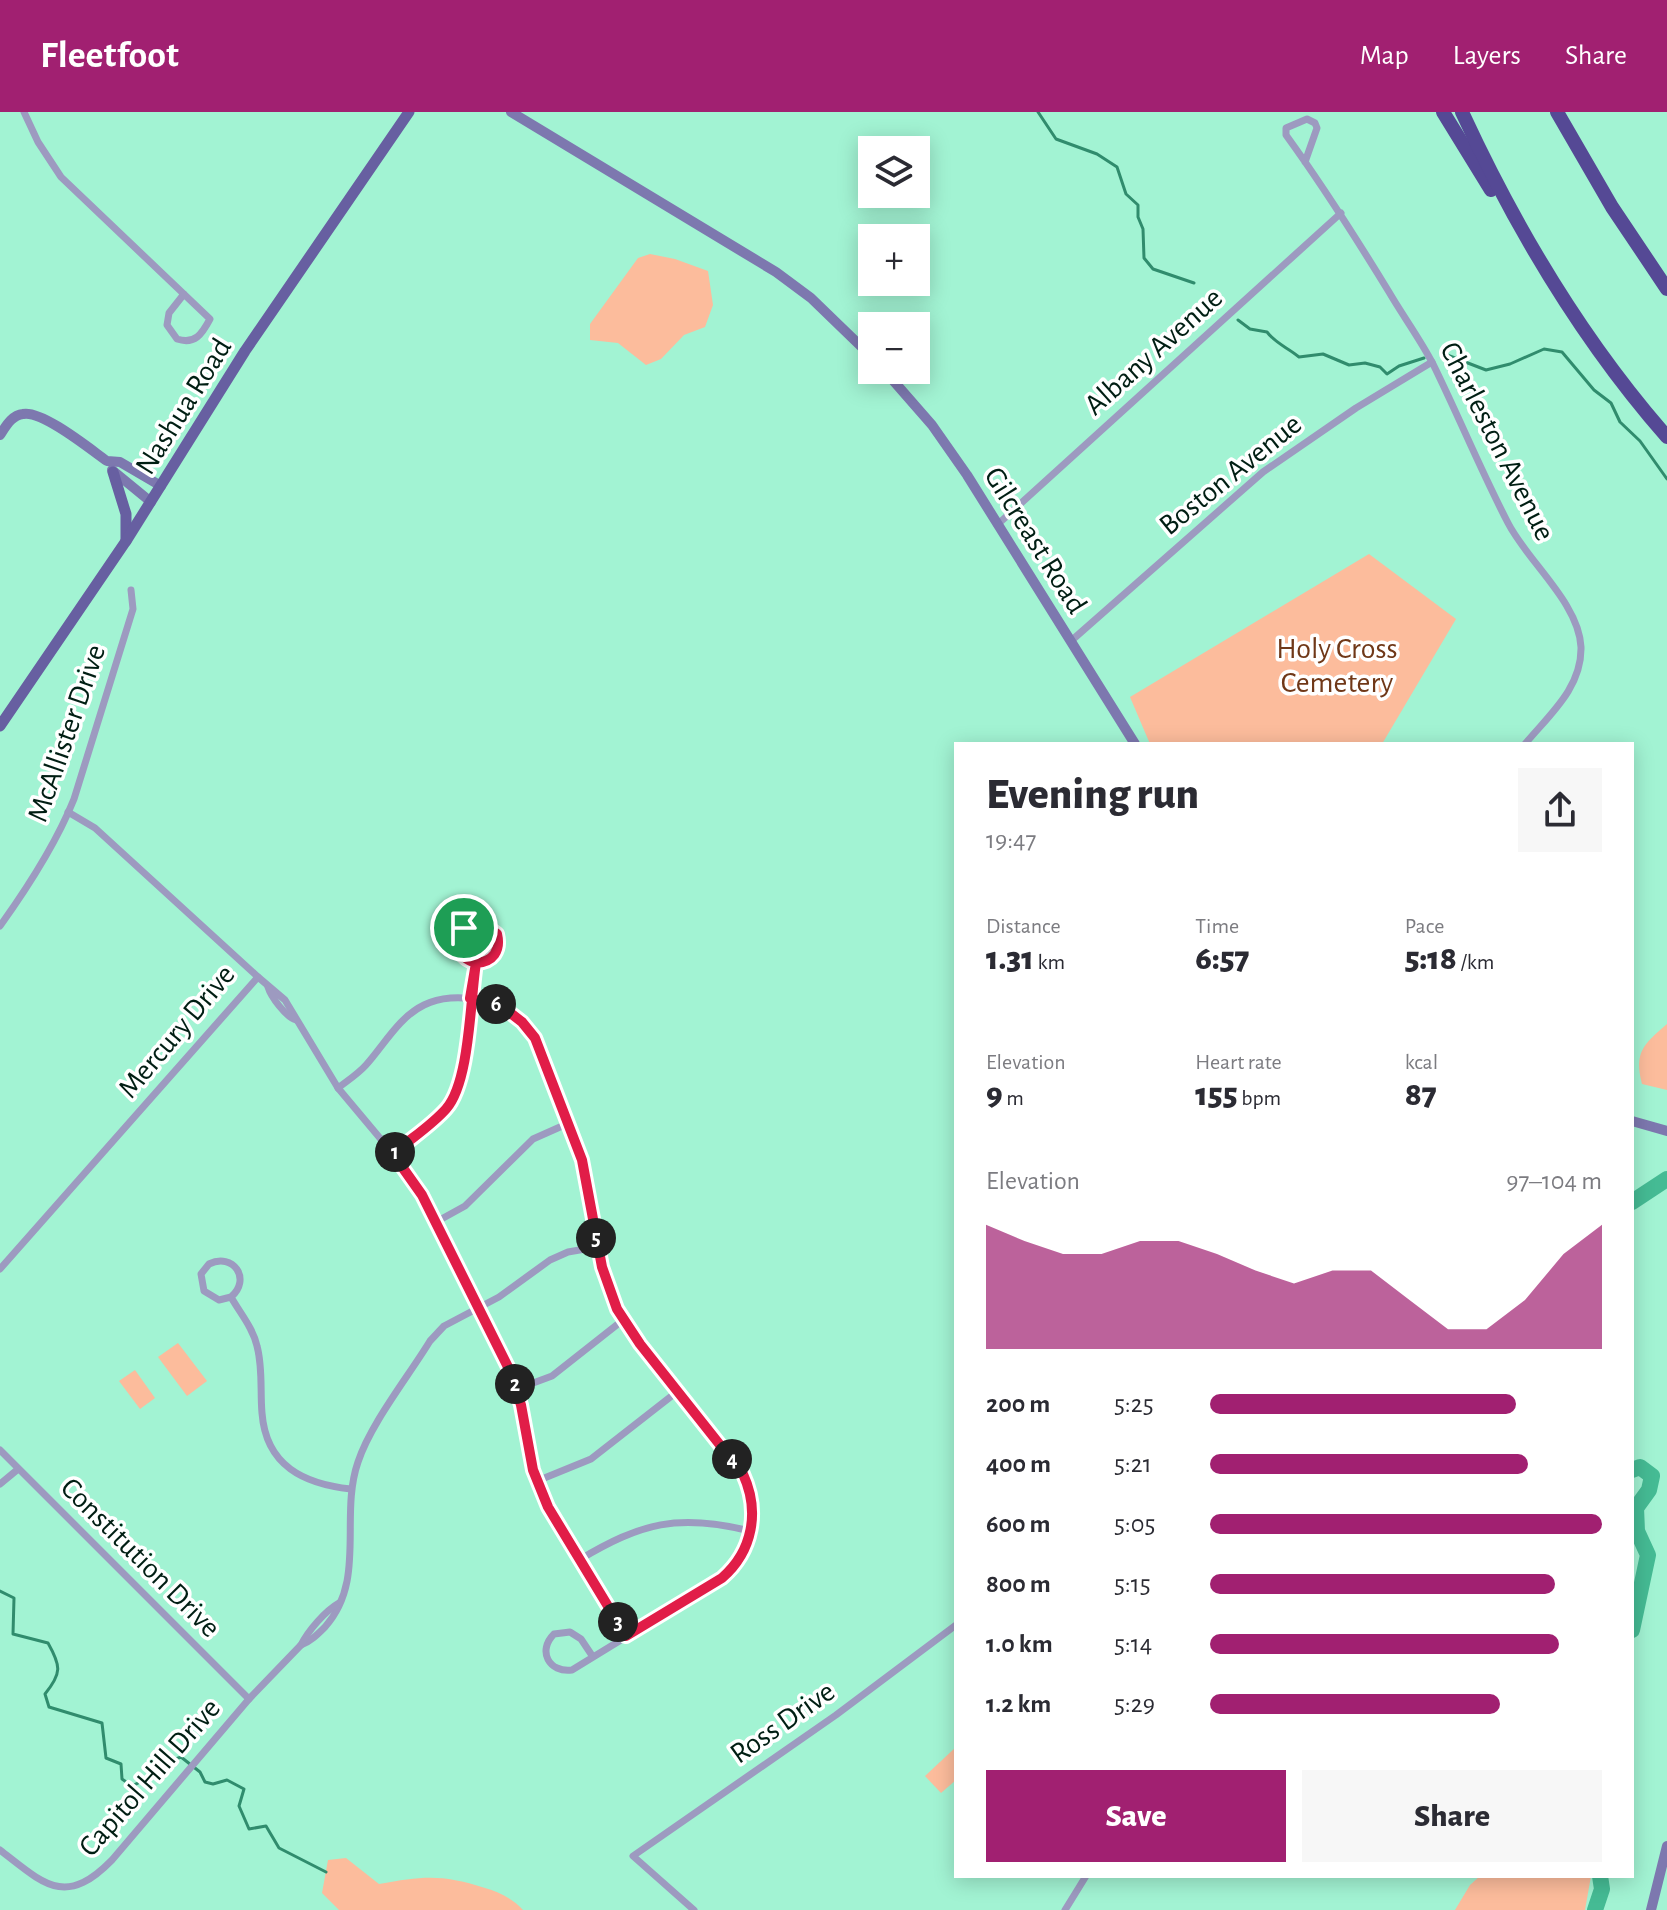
<!DOCTYPE html>
<meta charset="utf-8">
<style>
body{margin:0;font-family:"Alegreya Sans",sans-serif;background:#f7f7f7;color:#2b2b33;height:100vh;display:flex;flex-direction:column;font-size:30px;white-space:nowrap}
*{box-sizing:border-box;margin:0}
p{font-size:26px;color:#7c7c81}
.icon{flex:none;width:44px;height:44px;fill:none;stroke:currentColor;stroke-width:2;stroke-linecap:round;stroke-linejoin:round}
.map{position:relative;flex:1;overflow:hidden}
.details{position:absolute;left:954px;top:630px;width:680px;height:1136px;display:flex;flex-direction:column;background:#fff;border-radius:0px;box-shadow:0 4px 20px #0003}
.details>*{flex:none}
.buttons{position:absolute;left:858px;top:24px;display:grid;gap:16px}
.buttons a{display:grid;place-items:center;width:72px;height:72px;border-radius:0px;background:#fff;box-shadow:0 4px 20px #0003;font-size:40px}
.pin{position:absolute;display:grid;place-items:center;width:68px;height:68px;color:#fff;margin:-34px;border:4px solid #fff;border-radius:50%;box-shadow:0 2px 8px #0007}
.km{position:absolute;width:40px;height:40px;margin:-20px;border-radius:50%;background:#222;color:#fff;font-size:22px;line-height:40px;text-align:center}
.round{display:grid;place-items:center;flex:none;width:84px;height:84px;border-radius:0px;background:#f7f7f7}
.headline{display:flex;align-items:center;justify-content:space-between;height:136px;padding:0 32px}
h1{font-size:44px;font-weight:800;line-height:60px}
.stats{display:grid;grid-template-columns:repeat(3,1fr);gap:12px;height:136px;padding:8px 32px}
.stats div{display:grid;align-content:center}
.stats b{font-size:34px;font-weight:800}
.stats small{font-size:22px;font-weight:400}
.stats p{font-size:22px}
.chart{height:224px;padding:16px 32px}
.chart p{display:flex;justify-content:space-between}
.chart svg{width:100%;height:144px;margin-top:8px;fill:#a12071;opacity:.7}
.primary-button{display:flex;gap:16px;margin-top:auto;padding:16px 32px}
.primary-button a{flex:1;height:92px;border-radius:0px;background:#a12071;color:#fff;font-size:32px;font-weight:800;line-height:92px;text-align:center}
.primary-button a+a{background:#f7f7f7;color:#2b2b33}
ul{padding:0 32px;list-style:none;font-size:26px}
li{display:grid;grid-template-columns:128px 96px 1fr;align-items:center;height:60px}
li i{height:20px;border-radius:10px;background:#a12071}
header{display:flex;align-items:center;gap:48px;box-sizing:border-box;height:112px;padding:0 40px;background:#a12071;color:#fff}
header strong{font-size:38px}
nav{display:flex;gap:44px;margin-inline-start:auto;font-size:28px}
.map>svg:first-child{display:block}
.green{fill:#fcbc9c}
.lines{fill:none;stroke-linecap:round;stroke-linejoin:round}
.stream{stroke:#308c6d;stroke-width:3}
.river{stroke:#45bb94;stroke-width:16}
.street{stroke:#9d9ac0;stroke-width:7}
.secondary{stroke:#7d78af;stroke-width:10}
.primary{stroke:#675fa1;stroke-width:11}
.highway{stroke:#554995;stroke-width:14}
.route-casing{stroke:#fff;stroke-width:16}
.route{stroke:#e11d48;stroke-width:10}
.labels{text-anchor:middle;stroke-width:7;stroke-linejoin:round;paint-order:stroke}
.street-label{font-size:30px;fill:#001e13;stroke:#fff}
.park-label{font-size:30px;fill:#703818;stroke:#fff}
</style>
<header>
<strong>Fleetfoot</strong>
<nav><a>Map</a><a>Layers</a><a>Share</a></nav>
</header>
<div class="map">
<svg width="1667" height="1798" viewBox="0 0 1667 1798">
<rect width="100%" height="100%" fill="#a2f3d3"/>
<!-- green -->
<g class="green">
<path d="M650 142 675 147 708 159 713 193 705 215 684 223 661 247 646 253 618 231 590 228V212L638 146Z"/>
<path d="M1369 442 1456 507 1382 632H1150L1130 585Z"/>
<path d="M1667 912V978L1642 972C1634 940 1643 933 1667 912Z"/>
<path d="M178 1231 207 1269 187 1284 158 1245Z"/>
<path d="M135 1258 155 1286 140 1297 119 1269Z"/>
<path d="M956 1635V1668L941 1681 925 1664Z"/>
<path d="M346 1746 379 1772C423 1764 442 1762 485 1776 499 1780 513 1787 523 1798H339L322 1781 328 1748Z"/>
<path d="M1480 1764H1591L1585 1798H1455L1470 1773Z"/>
</g>
<g class="lines">
<!-- stream -->
<g class="stream">
<path d="M1038 0 1056 27 1097 42 1117 55 1126 82 1138 93V105L1143 117 1144 146 1153 157 1194 171"/>
<path d="M1238 208 1250 217 1267 220C1276 232 1287 235 1299 245L1323 242 1349 253 1365 251 1380 255 1387 262 1399 254 1424 246"/>
<path d="M1442 241 1486 258 1510 252 1544 237 1562 240 1594 278 1611 291 1620 310 1640 329 1667 367"/>
<path d="M0 1479 14 1486 13 1522 48 1531C61 1554 62 1561 45 1582L49 1595 102 1611 106 1646 121 1652 122 1667 132 1674C151 1666 161 1651 181 1645L200 1660 205 1670 213 1672 227 1668 244 1677 239 1694 249 1717 266 1714 279 1736 326 1760"/>
</g>
<!-- river -->
<g class="river">
<path d="M1632 1090 1667 1067"/>
<path d="M1632 1358 1640 1355 1652 1364 1649 1378 1636 1396 1637 1419 1648 1443 1632 1518"/>
<path d="M1595 1798 1602 1777 1600 1764"/>
</g>
<!-- street -->
<g class="street">
<path d="M24 0 38 30 61 65 210 207C202 222 195 233 177 227L167 213 169 201 184 182"/>
<path d="M1305 50 1317 16 1315 11 1307 7 1286 16V23C1323 74 1356 126 1389 180 1403 204 1420 227 1433 252 1459 305 1481 359 1508 411 1528 450 1579 491 1581 535 1582 576 1549 603 1525 632"/>
<path d="M997 413 1341 101"/>
<path d="M1071 529 1263 360 1356 296 1432 250"/>
<circle cx="478" cy="831" r="20"/>
<path d="M0 814C28 775 56 732 74 687L133 497 131 478"/>
<path d="M258 865 285 888 338 976 405 1056 422 1083 509 1257 521 1293 530 1343 542 1384 626 1524"/>
<path d="M268 875C271 885 286 905 296 908"/>
<path d="M338 976C347 969 358 962 366 953 384 933 399 905 424 893 440 885 461 884 478 888 498 892 516 901 529 917 545 937 577 1026 583 1052 595 1105 595 1162 624 1210 649 1250 684 1287 714 1324 729 1342 747 1361 752 1385 759 1415 743 1447 722 1466L572 1558C549 1561 537 1539 554 1522L570 1520 581 1527 593 1545"/>
<path d="M393 1042 446 997 458 975 476 851"/>
<path d="M436 1110 465 1094 533 1027 569 1011"/>
<path d="M0 1157 258 865 95 716 68 700"/>
<path d="M231 1185 219 1188 204 1179 201 1162 209 1152C233 1140 252 1167 231 1185 240 1201 253 1216 257 1234 263 1256 260 1279 262 1301 266 1354 304 1372 351 1377"/>
<path d="M517 1277 552 1264 623 1208"/>
<path d="M0 1338 249 1587"/>
<path d="M537 1369 591 1347 678 1279"/>
<path d="M0 1372 17 1358"/>
<path d="M579 1448C641 1411 678 1401 750 1419"/>
<path d="M301 1533C311 1529 317 1523 325 1515 367 1468 339 1405 358 1350 371 1311 408 1265 430 1229L444 1214 499 1185 550 1148 568 1140 597 1135"/>
<path d="M0 1738C44 1772 65 1796 112 1748L249 1587 301 1533C308 1519 325 1499 339 1491"/>
<path d="M694 1798 633 1744 836 1603 956 1513"/>
<path d="M1065 1798 1086 1764"/>
</g>
<!-- secondary -->
<g class="secondary">
<path d="M511 0 776 160 811 186 872 245"/>
<path d="M884 258 932 313 967 363 1135 632"/>
<path d="M0 323C6 314 12 303 23 302 42 298 90 337 107 349L120 350 161 374"/>
<path d="M112 358 151 390"/>
<path d="M1632 1009 1667 1019"/>
<path d="M1651 1798 1667 1734"/>
</g>
<!-- primary -->
<g class="primary">
<path d="M113 360 126 402V429"/>
<path d="M0 614 126 429 245 239 409 0"/>
</g>
<!-- highway -->
<g class="highway">
<path d="M1443 0 1491 78"/>
<path d="M1462 0C1516 117 1582 228 1667 325"/>
<path d="M1557 0 1612 95 1667 177"/>
</g>
</g>
<g class="lines">
<defs>
<path id="route" d="M464 816C454 831 458 846 476 851 470 888 470 970 446 997 431 1014 410 1027 393 1042L422 1083 509 1257 521 1293 533 1358 548 1395 626 1524 722 1466C753 1439 760 1399 743 1362L640 1232 617 1197 602 1155 582 1048 535 926 522 910 504 896 470 886 476 851C493 850 501 839 497 822L484 812H471L464 816"/>
</defs>
<!-- route casing -->
<use href="#route" class="route-casing"/>
<!-- route -->
<use href="#route" class="route"/>
</g>
<g class="labels">
<!-- street labels -->
<g class="street-label">
<text transform="translate(1153 239) rotate(-42)" y="10">Albany Avenue</text>
<text transform="translate(183 294) rotate(-58)" y="10">Nashua Road</text>
<text transform="translate(1498 329) rotate(63)" y="10">Charleston Avenue</text>
<text transform="translate(1230 362) rotate(-39)" y="10">Boston Avenue</text>
<text transform="translate(1036 428) rotate(58)" y="10">Gilcreast Road</text>
<text transform="translate(66 621) rotate(-71)" y="10">McAllister Drive</text>
<text transform="translate(176 919) rotate(-50)" y="10">Mercury Drive</text>
<text transform="translate(141 1445) rotate(45)" y="10">Constitution Drive</text>
<text transform="translate(782 1610) rotate(-35)" y="10">Ross Drive</text>
<text transform="translate(149 1665) rotate(-49)" y="10">Capitol Hill Drive</text>
</g>
<!-- park labels -->
<g class="park-label">
<text x="1337" y="546">Holy Cross<tspan x="1337" dy="34">Cemetery</tspan></text>
</g>
</g>
</svg>
<div class="buttons">
<a><svg class="icon" aria-label="layers" viewBox="0 0 24 24"><path d="M12 4l9 5-9 5-9-5zM3 14l9 5 9-5"/></svg></a>
<a>+</a>
<a>−</a>
</div>
<div class="pin" style="left:464px;top:816px;background:#1e9e55"><svg class="icon" aria-label="arrive" viewBox="0 0 24 24"><path d="M6 21V4h12l-3 4 3 4H6"/></svg></div>
<b class="km" style="left:395px;top:1040px">1</b>
<b class="km" style="left:515px;top:1272px">2</b>
<b class="km" style="left:618px;top:1510px">3</b>
<b class="km" style="left:732px;top:1347px">4</b>
<b class="km" style="left:596px;top:1126px">5</b>
<b class="km" style="left:496px;top:892px">6</b>
<section class="details">
<div class="headline"><div><h1>Evening run</h1><p>19:47</p></div><a class="round"><svg class="icon" aria-label="share" viewBox="0 0 24 24"><path d="M12 15V3M7 8l5-5 5 5M5 13v7h14v-7"/></svg></a></div>
<div class="stats">
<div><p>Distance</p><b>1.31<small> km</small></b></div>
<div><p>Time</p><b>6:57</b></div>
<div><p>Pace</p><b>5:18<small> /km</small></b></div>
</div>
<div class="stats">
<div><p>Elevation</p><b>9<small> m</small></b></div>
<div><p>Heart rate</p><b>155<small> bpm</small></b></div>
<div><p>kcal</p><b>87</b></div>
</div>
<div class="chart"><p><span>Elevation</span>97–104 m</p>
<svg viewBox="0 0 160 44" preserveAspectRatio="none"><path d="M0 44V6L10 11L20 15L30 15L40 11L50 11L60 15L70 20L80 24L90 20L100 20L110 29L120 38L130 38L140 29L150 15L160 6V44z"/></svg>
</div>
<ul>
<li><b>200 m</b>5:25<i style="width:78%"></i></li>
<li><b>400 m</b>5:21<i style="width:81%"></i></li>
<li><b>600 m</b>5:05<i style="width:100%"></i></li>
<li><b>800 m</b>5:15<i style="width:88%"></i></li>
<li><b>1.0 km</b>5:14<i style="width:89%"></i></li>
<li><b>1.2 km</b>5:29<i style="width:74%"></i></li>
</ul>
<div class="primary-button"><a>Save</a><a>Share</a></div>
</section>
</div>
